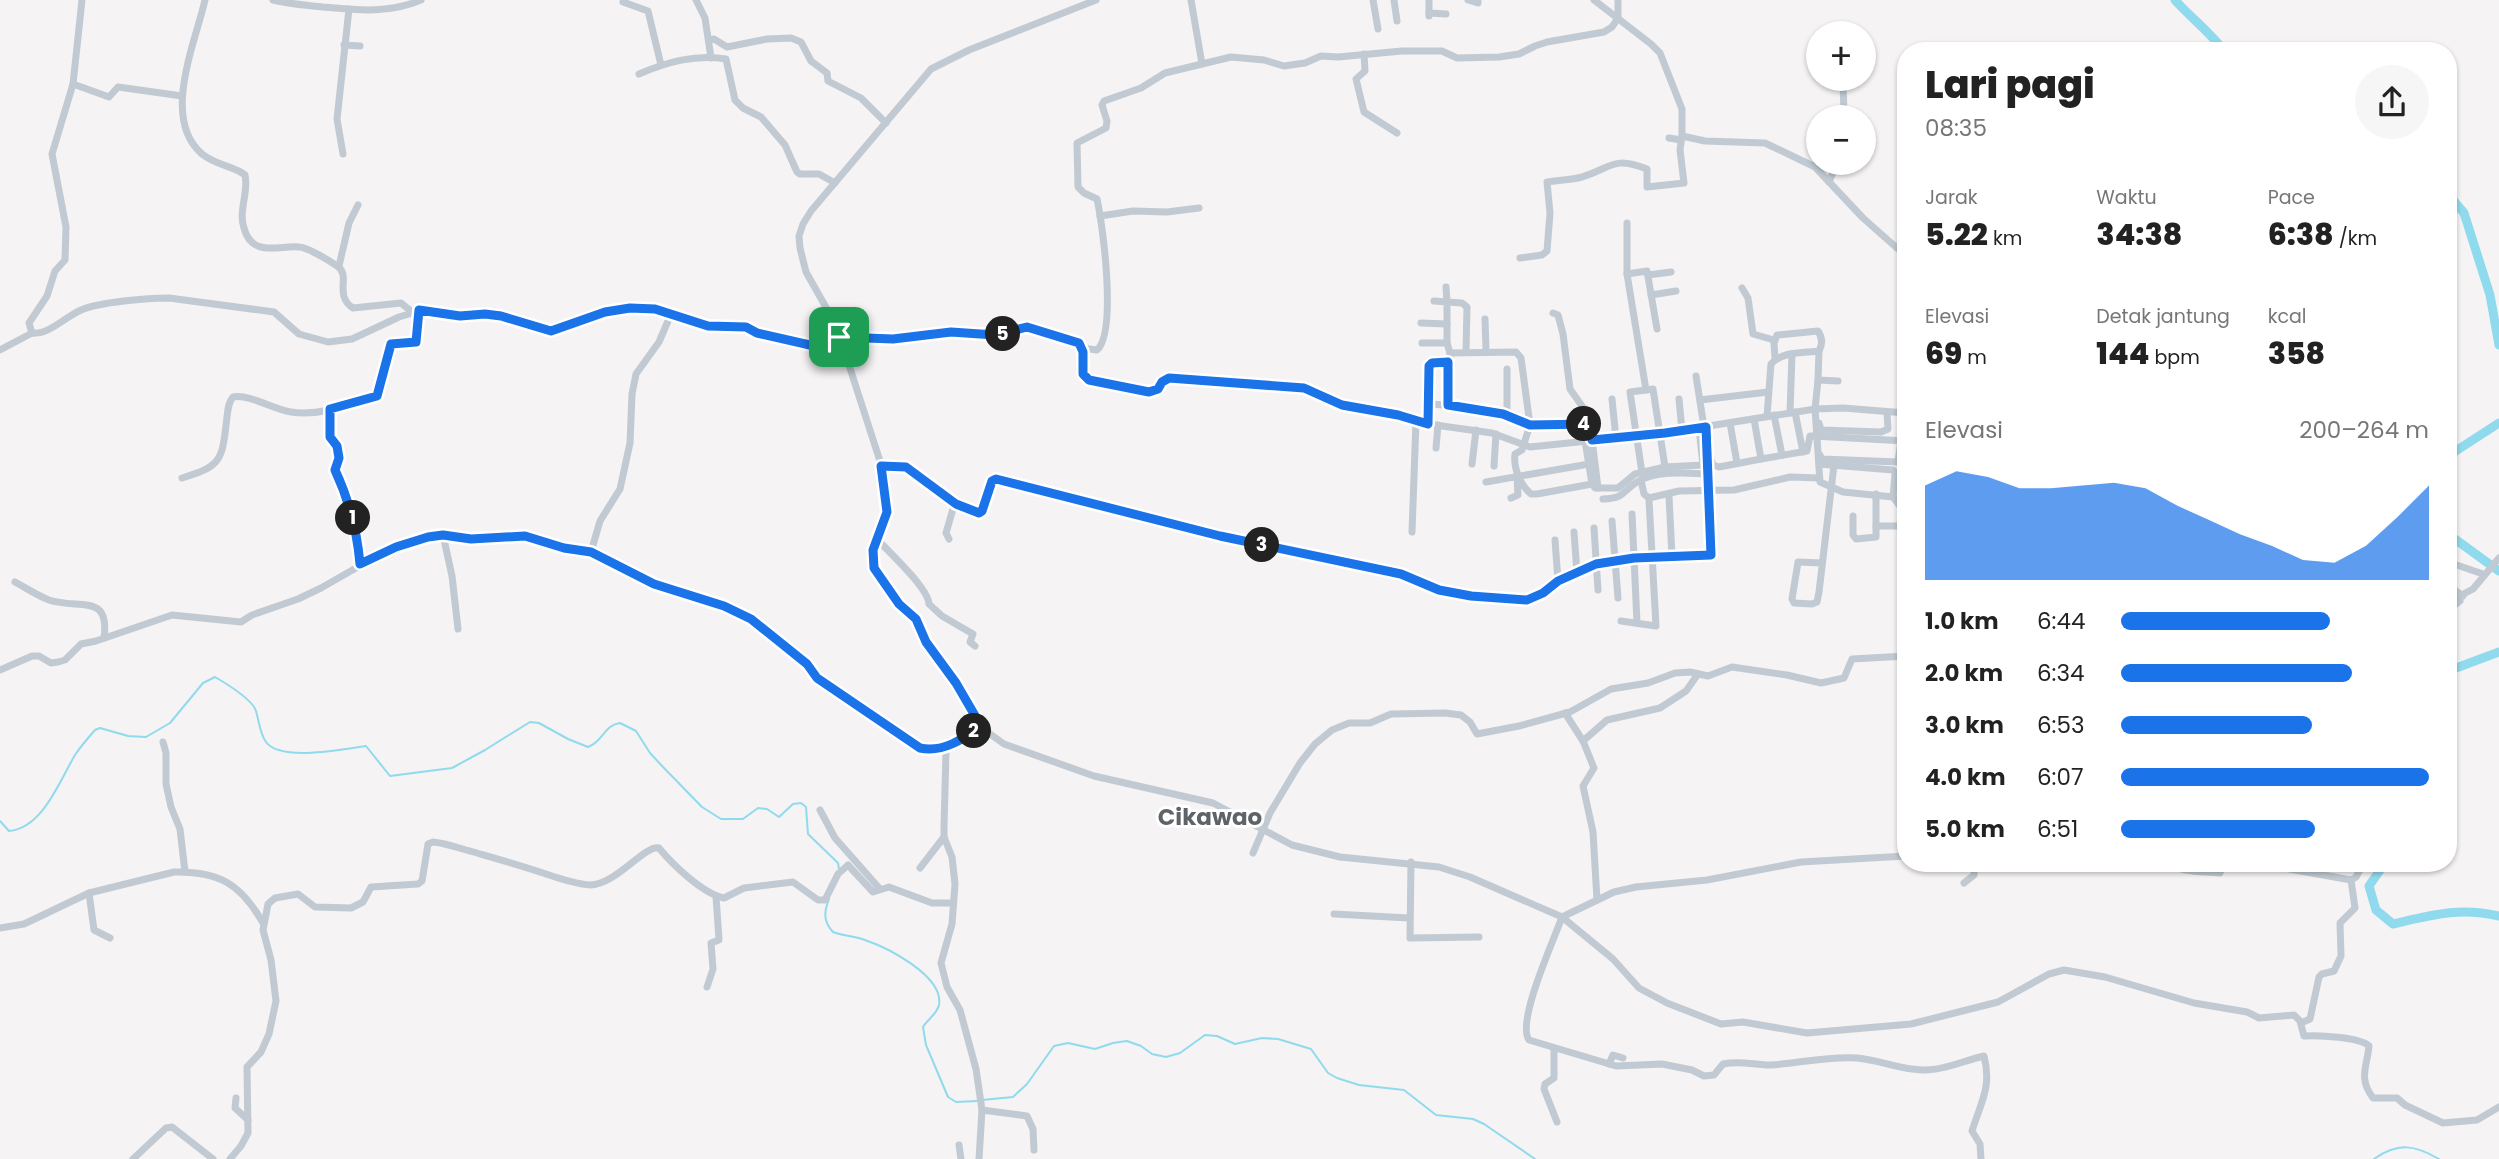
<!DOCTYPE html>
<html lang="id">
<meta charset="utf-8">
<style>
body{margin:0;font-family:Poppins,sans-serif;background:#f6f6f6;color:#222;height:100vh;display:flex;flex-direction:column;font-size:26px;white-space:nowrap}
*{box-sizing:border-box;margin:0}
p{font-size:23px;color:#767676}
.icon{flex:none;width:38px;height:38px;fill:none;stroke:currentColor;stroke-width:2;stroke-linecap:round;stroke-linejoin:round}
.map{position:relative;flex:1;overflow:hidden}
.sheet{position:absolute;left:1897px;top:42px;width:560px;height:830px;display:flex;flex-direction:column;background:#fff;border-radius:28px;box-shadow:0 2px 5px #0004}
.sheet>*{flex:none}
.fabs{position:absolute;left:1806px;top:21px;display:grid;gap:14px}
.fabs a{display:grid;place-items:center;width:70px;height:70px;border-radius:50%;background:#fff;box-shadow:0 2px 5px #0004;font-size:35px}
.pin{position:absolute;display:grid;place-items:center;width:60px;height:60px;color:#fff;margin:-30px;border-radius:14px;box-shadow:0 4px 10px #0006}
.km{position:absolute;width:35px;height:35px;margin:-18px;border-radius:50%;background:#222;color:#fff;font-size:19px;line-height:35px;text-align:center}
.round{display:grid;place-items:center;flex:none;width:74px;height:74px;border-radius:37px;background:#f6f6f6}
.summary{display:flex;align-items:center;justify-content:space-between;height:119px;padding:0 28px}
h1{font-size:38px;font-weight:800;line-height:52px}
.figures{display:grid;grid-template-columns:repeat(3,1fr);gap:10px;height:119px;padding:7px 28px}
.figures div{display:grid;align-content:center}
.figures b{font-size:30px;font-weight:800}
.figures small{font-size:19px;font-weight:400}
.figures p{font-size:19px}
.chart{height:196px;padding:14px 28px}
.chart p{display:flex;justify-content:space-between}
.chart svg{width:100%;height:126px;margin-top:7px;fill:#1a73e8;opacity:.7}
ul{padding:0 28px;list-style:none;font-size:23px}
li{display:grid;grid-template-columns:112px 84px 1fr;align-items:center;height:52px}
li i{height:18px;border-radius:9px;background:#1a73e8}
.map>svg:first-child{display:block}
.lines{fill:none;stroke-linecap:round;stroke-linejoin:round}
.stream{stroke:#90daee;stroke-width:2}
.river{stroke:#90daee;stroke-width:9}
.minor{stroke:#c1cad2;stroke-width:7}
.route-casing{stroke:#fff;stroke-width:14}
.route{stroke:#1a73e8;stroke-width:9}
.labels{text-anchor:middle;stroke-width:6;stroke-linejoin:round;paint-order:stroke}
.quarter-label{font-size:23px;font-weight:bold;fill:#5f6368;stroke:#fff}
</style>
<div class="map">
<svg width="2499" height="1159" viewBox="0 0 2499 1159">
<rect width="100%" height="100%" fill="#f5f3f3"/>
<g class="lines">
<!-- stream -->
<g class="stream">
<path d="M0 821 9 831C43 828 60 780 75 755 81 746 88 738 95 730L100 728 128 736 146 737 170 723 203 683 215 677C227 684 252 699 256 711 259 721 260 734 266 742 280 762 345 749 366 746L390 776 452 768 485 750 530 722 539 723 568 739 588 747C603 742 604 725 620 723L636 731 650 753 663 767 702 807 721 819H743L758 808 767 809 779 817 793 804 801 803 806 807 808 834 838 863 839 869"/>
<path d="M829 899C824 912 823 921 833 932 843 936 855 936 865 940 888 948 944 976 939 1005 937 1014 927 1020 923 1027L926 1045 948 1097 956 1102 977 1101"/>
<path d="M982 1100 1013 1097 1027 1084 1054 1046 1068 1043 1095 1049 1113 1043 1127 1041 1141 1046 1152 1054 1166 1057 1180 1053 1205 1035 1217 1036 1235 1044 1262 1038 1278 1039 1311 1049 1328 1073 1337 1078 1359 1085 1404 1090 1436 1115 1473 1119 1484 1124 1535 1159"/>
<path d="M2374 1159C2398 1142 2415 1145 2439 1159"/>
</g>
<!-- river -->
<g class="river">
<path d="M2175 0C2191 18 2210 32 2224 51"/>
<path d="M2448 194 2464 213 2490 295 2499 345"/>
<path d="M2448 456 2499 423"/>
<path d="M2448 534 2499 571"/>
<path d="M2448 671 2499 652"/>
<path d="M2385 863 2369 886 2376 910 2393 924C2432 915 2459 907 2499 916"/>
</g>
<!-- minor -->
<g class="minor">
<path d="M82 0 73 84 52 154 66 227 65 260 55 271 47 296 29 323 32 333C49 335 65 317 81 310 99 302 148 298 169 298L274 312 299 334 328 342 352 339 399 317 422 310 460 316 485 314 501 316 551 331 605 311 630 308 655 309 708 326 746 327 757 333 845 353"/>
<path d="M205 0C195 44 161 119 202 154 217 166 234 166 245 175 249 192 238 211 244 228 252 258 279 245 299 247 307 247 330 261 337 266 352 275 333 295 353 308L401 303 412 312"/>
<path d="M273 0C289 4 306 5 323 7 357 10 388 14 421 0"/>
<path d="M696 0 705 18 711 58"/>
<path d="M1096 0 969 50 931 69 811 211 803 224 799 236 800 248 806 272 836 325 879 458 884 482 887 512 873 550V564L897 601 916 619 926 642 956 683 981 726 986 731 1004 744 1094 776 1213 803 1292 845 1340 857 1439 867 1470 877 1562 917 1614 892 1636 887 1707 880 1801 862 1906 856"/>
<path d="M1191 0 1202 64 1231 57 1264 60 1284 66 1305 63 1321 56 1338 57 1402 51H1442L1457 58 1499 57 1519 54 1535 46 1547 42 1604 32 1612 27 1618 18V0"/>
<path d="M1373 0 1378 29"/>
<path d="M1394 0 1397 21"/>
<path d="M1429 0V16"/>
<path d="M1468 0 1478 3V0"/>
<path d="M1594 0 1651 44 1660 53 1682 109V136L1705 141 1765 143 1815 167 1863 218 1906 256"/>
<path d="M623 2 648 11 661 65"/>
<path d="M1429 13 1446 14"/>
<path d="M1841 27V33"/>
<path d="M709 40 714 39 727 47 767 39 791 38 801 42 811 61 827 73 828 81 861 98 886 123"/>
<path d="M344 45 360 46"/>
<path d="M1364 54 1365 71 1356 79 1364 112 1397 133"/>
<path d="M639 74C667 62 695 54 726 59L735 100 743 108 761 117 785 145 797 172 800 174H819L835 183"/>
<path d="M1843 79 1844 117"/>
<path d="M73 84 109 97 118 87 182 96"/>
<path d="M1669 138 1681 140"/>
<path d="M343 154 337 119 349 9"/>
<path d="M1829 182 1837 163"/>
<path d="M1100 216 1133 211 1167 212 1199 208"/>
<path d="M1627 223V274L1646 390 1653 389 1665 467"/>
<path d="M1520 258 1542 255 1547 251 1550 213 1547 182C1558 180 1571 180 1582 177 1613 167 1613 156 1647 169V187L1684 183 1680 150 1682 136"/>
<path d="M339 266 349 223 358 205"/>
<path d="M1627 274 1647 271 1657 329"/>
<path d="M1648 275 1671 272"/>
<path d="M1446 287 1447 302 1462 303 1467 307 1466 351"/>
<path d="M1742 288 1748 298 1753 334 1774 340"/>
<path d="M1651 295 1676 291"/>
<path d="M1434 301 1447 302V343L1450 353"/>
<path d="M1553 313 1558 315 1563 334 1570 389 1589 416 1598 488"/>
<path d="M1485 319 1486 351"/>
<path d="M1421 323 1447 324"/>
<path d="M839 337 893 339 951 332 995 335 1027 327 1079 343 1083 352V374L1089 380 1149 392 1158 389 1162 382 1169 378 1304 388 1342 405 1398 415 1428 424 1492 433 1530 447 1665 433 1815 409 1843 408 1906 413"/>
<path d="M1422 343H1447"/>
<path d="M1082 348 1097 350C1117 332 1103 226 1097 199L1084 193 1078 187 1077 143 1106 128 1107 121 1102 105 1104 101 1141 88 1165 73 1202 64"/>
<path d="M0 350 32 333"/>
<path d="M1819 351 1818 380 1838 381"/>
<path d="M1696 376 1704 427"/>
<path d="M1818 380 1815 409 1820 482 1843 492 1893 497 1906 514"/>
<path d="M1612 399 1616 439"/>
<path d="M1679 399 1682 431"/>
<path d="M1700 400 1768 392"/>
<path d="M1430 404 1429 367 1432 363 1448 362"/>
<path d="M1448 405 1450 353 1516 352 1521 358 1530 425 1522 450 1515 454C1513 468 1521 486 1531 494H1537L1592 484"/>
<path d="M330 409V437L337 446 339 458 335 470C349 501 357 530 360 564"/>
<path d="M1795 412 1803 452"/>
<path d="M1790 413 1792 354"/>
<path d="M1507 415V369"/>
<path d="M1774 415 1782 455"/>
<path d="M1767 416 1771 364C1782 351 1804 353 1819 351 1823 344 1822 337 1818 331L1777 335 1774 343 1775 358"/>
<path d="M1730 423 1737 463"/>
<path d="M1819 423 1821 430 1881 432 1888 429 1887 412"/>
<path d="M1428 424 1430 404 1458 406 1493 412 1530 425 1590 423"/>
<path d="M1585 441 1592 484 1595 488H1618L1635 474 1665 467 1703 465 1699 428"/>
<path d="M1436 448 1438 425"/>
<path d="M1820 455 1822 459 1898 462 1901 441"/>
<path d="M1711 459 1713 465 1719 467 1761 459 1754 419"/>
<path d="M1761 459 1807 451 1810 436H1813L1906 441"/>
<path d="M1472 464 1476 430"/>
<path d="M1819 464 1893 470 1895 473 1893 497"/>
<path d="M881 466 906 467 955 502 946 533 949 539"/>
<path d="M1494 466 1496 434"/>
<path d="M1642 473 1630 392 1646 390"/>
<path d="M182 478C223 466 222 459 227 417 228 409 228 403 233 397 250 394 272 409 291 412 319 417 350 404 376 396L391 344 416 342 419 310"/>
<path d="M1641 480 1644 494 1649 498 1679 491 1734 490 1790 477 1819 478"/>
<path d="M1486 482 1589 464"/>
<path d="M1876 494V526H1900L1906 523"/>
<path d="M1669 496 1672 556"/>
<path d="M1511 498 1518 495 1517 477"/>
<path d="M1603 499C1626 498 1622 491 1637 482 1657 470 1686 473 1709 474"/>
<path d="M955 504 981 512 992 481 996 479 1220 536 1401 574 1439 590 1471 596 1527 600 1543 593 1558 581 1596 564 1634 558 1711 555 1706 427"/>
<path d="M1632 514 1637 623"/>
<path d="M1853 516V535L1856 539 1876 537V526"/>
<path d="M1612 521 1618 598"/>
<path d="M1594 528 1598 590"/>
<path d="M1412 532 1416 421"/>
<path d="M1574 532 1577 573"/>
<path d="M443 535 452 576 458 629"/>
<path d="M877 539C890 553 928 588 929 604L942 616 973 634 970 642 975 646"/>
<path d="M1555 540 1558 581"/>
<path d="M591 552 600 521 620 489 630 443 632 394 636 374 659 342 671 314"/>
<path d="M2448 562 2483 574"/>
<path d="M1822 563 1798 562 1792 599 1794 603 1812 604 1817 602 1819 592 1834 465"/>
<path d="M15 582C26 588 38 596 49 600 79 610 110 592 104 638"/>
<path d="M2448 585 2463 596"/>
<path d="M2448 602 2473 589 2499 558"/>
<path d="M2448 610 2460 601"/>
<path d="M1621 621 1656 626 1649 500"/>
<path d="M0 670 32 656H39L51 663 58 662 65 660 81 644 96 641 172 615 241 622 252 615 298 599 321 588 384 552 428 537 443 535 471 539 525 536 564 548 591 552 654 584 706 600 746 616 764 628 807 664 817 678 914 744 925 749 948 746"/>
<path d="M1565 713 1583 741 1594 768 1583 786 1593 832 1597 900"/>
<path d="M1583 741 1607 720 1660 708 1686 691 1698 674"/>
<path d="M163 742 166 753V784L171 807 180 829 185 872"/>
<path d="M820 810 835 838 880 889"/>
<path d="M1253 853 1270 813 1300 763 1315 744 1332 730 1349 723H1370L1391 714 1445 713 1461 715 1470 722 1477 734 1519 726 1570 712 1611 689 1648 683 1675 673 1690 672 1708 676 1732 667 1787 675 1821 683 1844 678 1852 659 1906 656"/>
<path d="M1411 862 1410 938 1479 937"/>
<path d="M2169 863C2180 873 2205 871 2220 873L2223 863"/>
<path d="M2256 863 2351 880 2356 877 2362 866 2378 863"/>
<path d="M920 868 944 837"/>
<path d="M1964 883 1974 875V863"/>
<path d="M89 893 94 930 110 938"/>
<path d="M1334 914 1409 918"/>
<path d="M0 928 24 924 89 893 174 872C219 871 241 884 263 923"/>
<path d="M707 987 713 969 711 943 719 940 716 896"/>
<path d="M2301 1023 2310 1019 2319 977 2322 974 2334 971 2341 956 2340 923 2355 908 2351 880"/>
<path d="M1554 1049V1078L1545 1084 1544 1089 1557 1122"/>
<path d="M1609 1064 1613 1055 1623 1058"/>
<path d="M236 1098 235 1108 248 1120"/>
<path d="M982 1110 1027 1116 1033 1129 1034 1150"/>
<path d="M959 1145 961 1159"/>
<path d="M133 1159 166 1128 172 1127 213 1159"/>
<path d="M230 1159 241 1146 248 1133 247 1067 261 1052 269 1034 276 1001 271 960 263 930 268 904 275 898 298 894 315 907 351 908 363 902 371 887 418 884 422 881 428 844 433 842C445 843 458 848 470 851 494 858 519 865 543 873 558 878 574 884 590 885 616 885 644 845 659 848 672 864 703 894 724 898L744 888 793 882 818 900H825L838 874 848 865 873 892 889 887 932 903H953"/>
<path d="M979 1159 982 1110 976 1069 960 1010 947 987 941 963 952 924 955 884 952 857 944 837V827L946 751 948 746 981 726"/>
<path d="M1981 1159 1980 1144 1972 1131C1981 1102 1992 1087 1984 1056 1965 1060 1946 1070 1926 1070 1902 1071 1881 1060 1857 1058 1828 1056 1800 1063 1771 1065 1754 1065 1740 1060 1723 1064L1714 1075 1704 1076 1692 1070 1662 1064 1616 1066 1529 1040C1516 1022 1554 940 1562 917L1613 959 1639 988 1667 1003 1721 1024 1743 1022 1807 1033 1911 1024 1998 1002 2049 974 2064 970 2105 977 2194 1003 2247 1012 2259 1018 2294 1015 2300 1021 2304 1036C2318 1035 2360 1037 2369 1046 2367 1067 2358 1078 2373 1098H2397L2405 1105 2443 1123 2477 1120 2499 1107"/>
</g>
</g>
<g class="lines">
<defs>
<path id="route" d="M630 308 655 309 708 326 746 327 757 333 845 353 839 337 893 339 951 332 995 335 1027 327 1079 343 1083 352V374L1089 380 1149 392 1158 389 1162 382 1169 378 1304 388 1342 405 1398 415 1428 424 1429 366 1432 363 1448 362V405L1503 414 1530 425 1590 424 1592 440 1665 433 1706 427 1711 555 1634 558 1596 564 1558 581 1543 593 1527 600 1471 596 1439 590 1401 574 1220 536 996 479 992 481 982 511 979 513 956 504 906 467 881 466 887 512 873 550 874 568 899 604 916 619 926 642 956 683 981 726C963 739 943 753 920 748L817 678 807 664 751 619 724 606 654 584 591 552 564 548 525 536 471 539 443 535 428 537 396 547 360 564C357 530 349 500 335 470L339 458 337 446 330 437V409L377 396 391 344 416 342 419 310 460 316 485 314 501 316 551 331 605 312Z"/>
</defs>
<!-- route casing -->
<use href="#route" class="route-casing"/>
<!-- route -->
<use href="#route" class="route"/>
</g>
<g class="labels">
<!-- quarter labels -->
<g class="quarter-label">
<text x="1210" y="825">Cikawao</text>
</g>
</g>
</svg>
<div class="fabs">
<a>+</a>
<a>−</a>
</div>
<div class="pin" style="left:839px;top:337px;background:#1e9e55"><svg class="icon" aria-label="arrive" viewBox="0 0 24 24"><path d="M6 21V4h12l-3 4 3 4H6"/></svg></div>
<b class="km" style="left:353px;top:518px">1</b>
<b class="km" style="left:974px;top:731px">2</b>
<b class="km" style="left:1262px;top:545px">3</b>
<b class="km" style="left:1584px;top:424px">4</b>
<b class="km" style="left:1003px;top:334px">5</b>
<section class="sheet">
<div class="summary"><div><h1>Lari pagi</h1><p>08:35</p></div><a class="round"><svg class="icon" aria-label="share" viewBox="0 0 24 24"><path d="M12 15V3M7 8l5-5 5 5M5 13v7h14v-7"/></svg></a></div>
<div class="figures">
<div><p>Jarak</p><b>5.22<small> km</small></b></div>
<div><p>Waktu</p><b>34:38</b></div>
<div><p>Pace</p><b>6:38<small> /km</small></b></div>
</div>
<div class="figures">
<div><p>Elevasi</p><b>69<small> m</small></b></div>
<div><p>Detak jantung</p><b>144<small> bpm</small></b></div>
<div><p>kcal</p><b>358</b></div>
</div>
<div class="chart"><p><span>Elevasi</span>200–264 m</p>
<svg viewBox="0 0 160 44" preserveAspectRatio="none"><path d="M0 44V11L10 6L20 8L30 12L40 12L50 11L60 10L70 12L80 18L90 23L100 28L110 32L120 37L130 38L140 32L150 22L160 11V44z"/></svg>
</div>
<ul>
<li><b>1.0 km</b>6:44<i style="width:68%"></i></li>
<li><b>2.0 km</b>6:34<i style="width:75%"></i></li>
<li><b>3.0 km</b>6:53<i style="width:62%"></i></li>
<li><b>4.0 km</b>6:07<i style="width:100%"></i></li>
<li><b>5.0 km</b>6:51<i style="width:63%"></i></li>
</ul>
</section>
</div>
